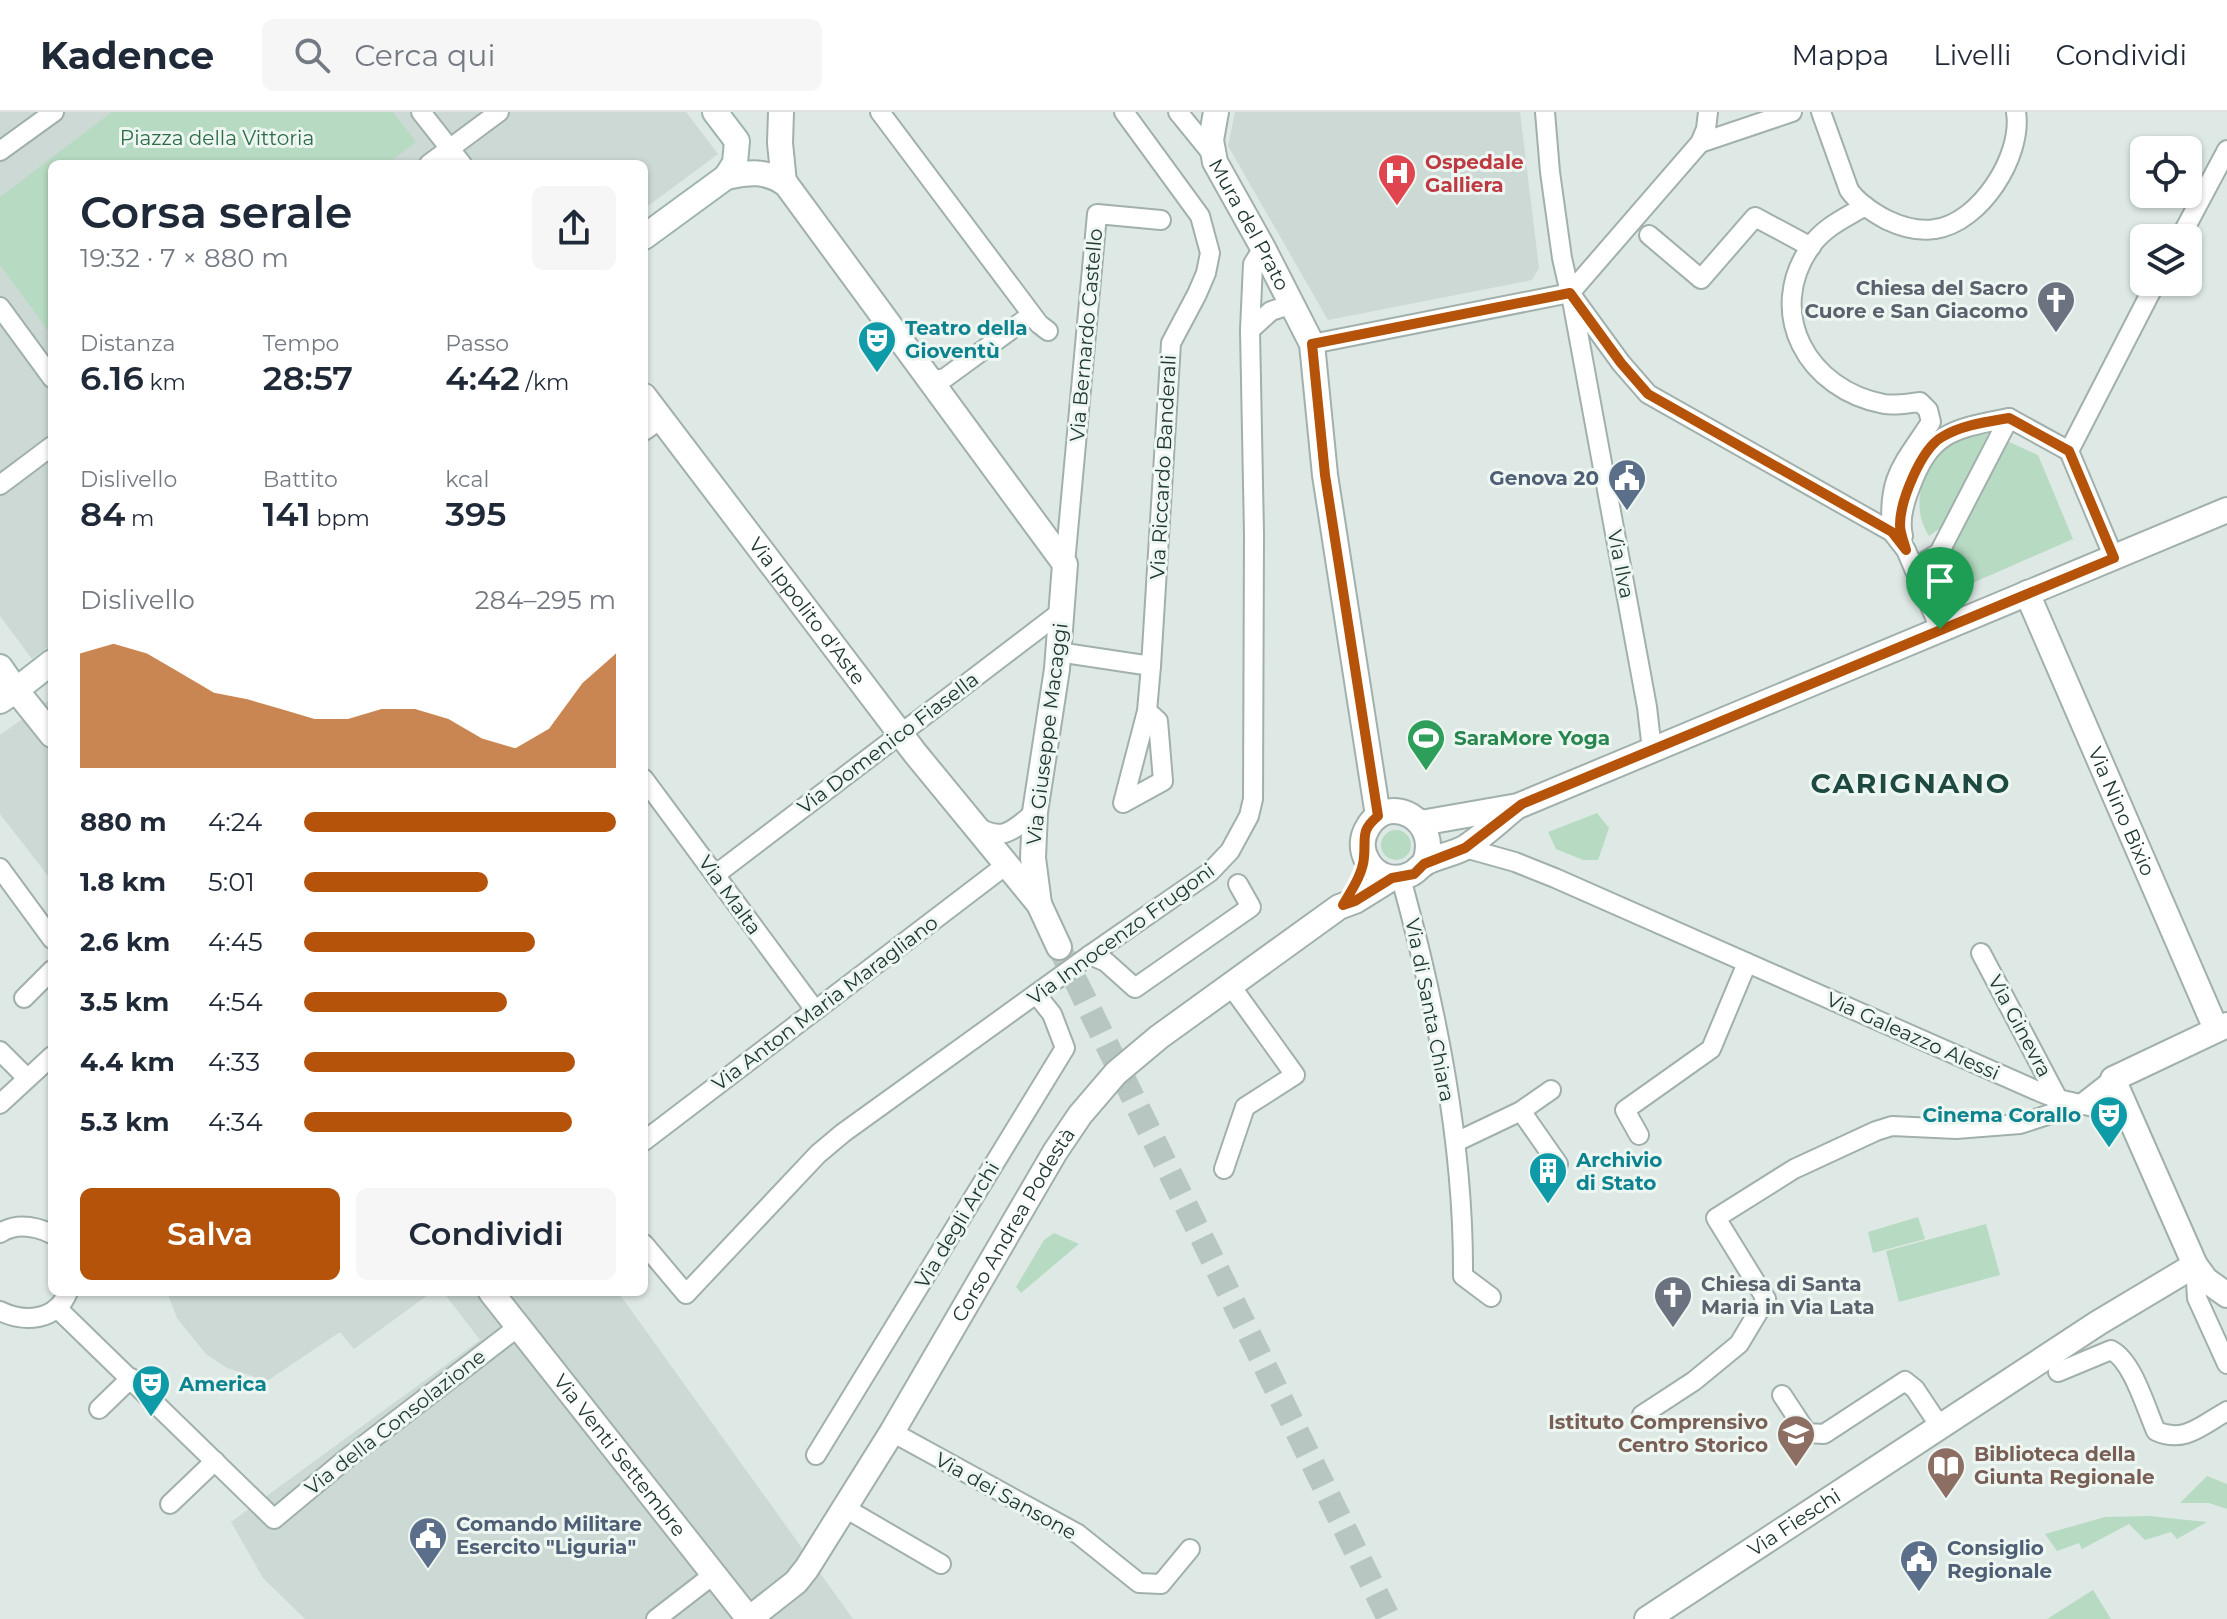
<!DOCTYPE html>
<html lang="it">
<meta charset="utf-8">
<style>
body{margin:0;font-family:Montserrat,sans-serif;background:#f6f6f7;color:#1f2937;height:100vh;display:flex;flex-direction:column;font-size:30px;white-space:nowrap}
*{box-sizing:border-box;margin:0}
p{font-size:26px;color:#747a83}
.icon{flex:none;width:44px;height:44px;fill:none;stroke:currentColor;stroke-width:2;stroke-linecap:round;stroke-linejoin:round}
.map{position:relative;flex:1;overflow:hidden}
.side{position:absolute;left:48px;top:48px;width:600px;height:1136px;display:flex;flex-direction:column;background:#fff;border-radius:12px;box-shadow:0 2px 6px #0004}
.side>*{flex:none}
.controls{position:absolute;left:2130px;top:24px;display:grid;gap:16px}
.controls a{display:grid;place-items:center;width:72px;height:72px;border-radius:12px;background:#fff;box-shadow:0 2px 6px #0004;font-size:40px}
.pin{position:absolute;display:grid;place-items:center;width:68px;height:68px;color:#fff;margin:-82px -34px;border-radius:50% 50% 50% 0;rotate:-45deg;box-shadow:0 0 8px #0007}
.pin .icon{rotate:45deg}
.round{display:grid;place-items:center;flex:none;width:84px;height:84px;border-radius:12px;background:#f6f6f7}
.headline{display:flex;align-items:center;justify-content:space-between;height:136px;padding:0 32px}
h1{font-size:44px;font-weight:600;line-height:60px}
.metrics{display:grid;grid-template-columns:repeat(3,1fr);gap:12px;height:136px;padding:8px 32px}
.metrics div{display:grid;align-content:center}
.metrics b{font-size:34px;font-weight:600}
.metrics small{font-size:22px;font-weight:400}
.metrics p{font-size:22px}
.chart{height:224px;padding:16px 32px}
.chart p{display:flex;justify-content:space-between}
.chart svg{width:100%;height:144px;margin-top:8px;fill:#b45309;opacity:.7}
.primary-button{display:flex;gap:16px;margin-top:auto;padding:16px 32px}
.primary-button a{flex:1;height:92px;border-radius:12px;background:#b45309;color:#fff;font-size:32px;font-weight:600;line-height:92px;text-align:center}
.primary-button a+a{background:#f6f6f7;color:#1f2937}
ul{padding:0 32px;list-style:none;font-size:26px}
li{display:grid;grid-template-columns:128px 96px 1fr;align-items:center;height:60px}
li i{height:20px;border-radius:10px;background:#b45309}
header{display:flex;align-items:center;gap:48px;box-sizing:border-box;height:112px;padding:0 40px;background:#fff;border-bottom:2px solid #e0e1e3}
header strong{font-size:38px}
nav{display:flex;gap:44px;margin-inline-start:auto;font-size:28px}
.search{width:560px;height:72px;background:#f6f6f7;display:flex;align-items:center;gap:20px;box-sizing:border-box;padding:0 28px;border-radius:12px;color:#747a83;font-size:30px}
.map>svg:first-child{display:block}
.built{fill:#ccd9d4}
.green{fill:#b7dac2}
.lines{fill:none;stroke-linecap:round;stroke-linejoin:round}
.tertiary-tunnel{stroke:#b8c6c1;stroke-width:24;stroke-dasharray:24 12;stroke-linecap:butt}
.minor-casing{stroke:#a1b0ac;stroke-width:22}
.tertiary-casing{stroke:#a1b0ac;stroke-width:28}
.secondary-casing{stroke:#9db4ad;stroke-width:28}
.minor{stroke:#fff;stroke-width:18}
.tertiary{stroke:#fff;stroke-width:24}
.secondary{stroke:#fff;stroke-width:24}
.route-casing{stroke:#fff;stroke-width:16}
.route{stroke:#b45309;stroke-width:10}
.labels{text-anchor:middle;stroke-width:6;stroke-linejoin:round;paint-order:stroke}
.park-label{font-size:20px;fill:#2c6d48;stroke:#eef6f2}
.health-label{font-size:20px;font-weight:bold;fill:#be3a42;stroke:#eef6f2;text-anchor:start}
.street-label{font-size:20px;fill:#203832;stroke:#eef6f2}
.worship-label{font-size:20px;font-weight:bold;fill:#5b616d;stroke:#eef6f2;text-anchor:end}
.culture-label{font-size:20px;font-weight:bold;fill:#0d838f;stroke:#eef6f2;text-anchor:start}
.service-label{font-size:20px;font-weight:bold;fill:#4e5e75;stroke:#eef6f2;text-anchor:start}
.leisure-label{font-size:20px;font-weight:bold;fill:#27864d;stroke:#eef6f2;text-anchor:start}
.education-label{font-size:20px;font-weight:bold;fill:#785e54;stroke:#eef6f2;text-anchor:end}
.district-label{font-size:28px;font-weight:bold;letter-spacing:2px;fill:#1d4940;stroke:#eef6f2}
</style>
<header>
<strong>Kadence</strong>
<div class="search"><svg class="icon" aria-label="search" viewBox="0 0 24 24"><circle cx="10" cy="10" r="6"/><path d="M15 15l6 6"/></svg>Cerca qui</div>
<nav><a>Mappa</a><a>Livelli</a><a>Condividi</a></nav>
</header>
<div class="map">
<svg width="2227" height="1507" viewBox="0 0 2227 1507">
<rect width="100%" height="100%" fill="#dee9e5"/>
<!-- built -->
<g class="built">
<path d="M0 0H686L718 42 644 97V52H52V532L32 547 0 504Z"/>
<path d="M1235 0H1520L1539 156 1532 168 1328 208 1228 34Z"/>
<path d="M52 586V769L0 702V623Z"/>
<path d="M167 1180H432L354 1237 340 1220 267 1269 227 1256 206 1242 177 1206Z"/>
<path d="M443 1180H618L853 1507H305L263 1466 231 1410 480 1228Z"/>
</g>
<!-- green -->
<g class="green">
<path d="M112 0H393L416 30 387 52H52V224L0 153V85Z"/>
<path d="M1988 322 1943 414 1929 424C1912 397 1919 366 1939 344 1944 338 1950 330 1957 327 1966 323 1979 323 1988 322Z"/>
<path d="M2007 329 2038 343 2073 427 1959 477 1946 448Z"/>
<path d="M1597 701 1609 716 1598 748H1583L1556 737 1548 720Z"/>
<circle cx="1396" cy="733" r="15"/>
<path d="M1918 1105 1925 1127 1873 1141 1868 1120Z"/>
<path d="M1986 1112 2000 1163 1899 1190 1886 1139Z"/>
<path d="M1054 1121 1079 1132 1021 1181 1016 1175 1044 1128Z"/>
<path d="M2207 1364 2227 1372V1397L2209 1391H2180Z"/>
<path d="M2149 1404 2207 1410 2177 1427 2171 1420 2145 1428 2129 1412 2082 1437 2079 1431 2057 1439 2045 1422 2105 1405Z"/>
<path d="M2093 1478 2111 1507H2047Z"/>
</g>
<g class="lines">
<!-- tertiary-tunnel -->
<path class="tertiary-tunnel" d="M1059 835 1389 1507"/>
<defs>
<g id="minor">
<path d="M421 0 462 52"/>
<path d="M880 0 1039 212 1048 219"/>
<path d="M1178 0 1213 43"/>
<path d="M1545 0 1550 60 1562 146 1570 181 1621 251 1648 282 1892 420 1906 438 1940 517"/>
<path d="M1821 0 1849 78C1858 91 1872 100 1887 108 1902 115 1918 120 1935 117 1980 111 2023 44 2016 0"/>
<path d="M1700 31 1792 0"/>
<path d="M0 39 54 0"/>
<path d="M429 52 499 0"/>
<path d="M1865 94C1845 106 1824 115 1811 134 1764 201 1808 278 1884 292 1895 294 1909 291 1920 290L1928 298 1931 310C1903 353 1887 365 1892 420"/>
<path d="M1649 123 1701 167 1755 105 1811 135"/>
<path d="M2180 126 2227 38"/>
<path d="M1570 181 1700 31 1706 17 1708 0"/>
<path d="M1572 188 1647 595 1652 638"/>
<path d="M0 195 52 266"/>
<path d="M1250 218 1271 199 1293 192"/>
<path d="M1312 232 1570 181"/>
<path d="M928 269 945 266 1031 203"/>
<path d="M644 319 661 307"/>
<path d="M2069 339 2156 170"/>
<path d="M0 373 52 334"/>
<path d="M1903 424C1899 408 1904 391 1910 376 1931 319 1953 317 2009 306L2069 339 2114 446"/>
<path d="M1065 452 1097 102 1161 108"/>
<path d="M1914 456 1939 441 2009 306"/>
<path d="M1058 540 1151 554 1171 231 1197 182 1206 161 1210 141 1200 104 1124 0"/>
<path d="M1147 599 1158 609 1163 669 1123 691 1147 599 1151 554"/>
<path d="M644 667 815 898"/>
<path d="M978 715C1004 731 1015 716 1035 700"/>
<path d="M1465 736 1515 750 1555 766 2040 980 2058 987 2129 1003"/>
<path d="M0 756 52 827"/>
<path d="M715 763 1062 499"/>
<path d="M1401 766C1436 894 1464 1030 1463 1164L1491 1185"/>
<path d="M1981 841 2058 987"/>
<path d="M1090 843 1106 850 1135 876 1251 795 1238 772"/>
<path d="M24 886 52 858"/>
<path d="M0 939 27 966"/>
<path d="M0 992 52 944"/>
<path d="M1521 999 1551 978"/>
<path d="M1639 1023 1625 998 1711 937 1747 851"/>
<path d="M644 1029 1006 753"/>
<path d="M1456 1030 1521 999 1558 1052"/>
<path d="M1224 1057 1245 995 1295 963 1231 874"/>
<path d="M0 1121C16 1111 35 1114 52 1122"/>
<path d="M644 1132 686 1182 818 1042 843 1021 1090 843 1210 760 1230 739 1249 704 1253 687 1254 422 1250 218 1253 152 1263 136"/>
<path d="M2195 1153 2197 1186 2227 1252"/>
<path d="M57 1196 274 1407 346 1347 518 1215"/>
<path d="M0 1199C25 1211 56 1209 68 1180"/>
<path d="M2058 1260 2111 1238C2133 1249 2146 1297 2156 1319 2184 1332 2202 1313 2227 1299"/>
<path d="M1782 1283 1807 1321 1824 1322 1905 1269 1915 1277 1941 1316"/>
<path d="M99 1297 131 1266"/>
<path d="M1642 1303 1694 1269 1739 1232 1766 1187 1716 1106 1794 1057 1876 1019 1892 1014 1956 1017 2020 1012 2081 992 2113 967"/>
<path d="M892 1320 1078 1422 1139 1471 1161 1472 1190 1437"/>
<path d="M816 1343 1065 936 1052 902 1036 882"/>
<path d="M170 1392 215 1349"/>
<path d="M845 1396 941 1452"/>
<path d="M656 1507 713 1463"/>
</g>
<g id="tertiary">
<path d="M781 0 780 31 784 71"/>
<path id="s1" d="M1216 0 1211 28 1215 50 1263 136 1312 232 1325 363 1378 704"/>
<path d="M726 65C750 60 766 58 786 72L1065 452 1057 557 1035 700 1033 746 1039 792"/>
<path id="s2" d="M644 284 915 641 1039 792 1059 835"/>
<path id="s3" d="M2027 481 2216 917"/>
<path d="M0 589 16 578 52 623"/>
<path d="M1421 711 1518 694 2227 398"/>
<path d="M1424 752C1443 709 1389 679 1368 715 1361 726 1361 739 1368 750 1377 765 1395 770 1411 762 1416 760 1420 754 1425 751 1438 744 1454 742 1466 735 1483 724 1499 709 1515 696"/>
<path d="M2227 913 2113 967 2195 1153 2206 1168 2227 1183"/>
<path id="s4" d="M491 1180 749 1507"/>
<path id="s5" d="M749 1507 796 1470 807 1456 892 1320 1055 1040 1080 1003 1116 961 1159 925 1339 795 1355 789 1392 766"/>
<path id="s6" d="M1647 1507 2098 1211 2195 1153"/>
</g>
<g id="secondary">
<path d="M644 125 726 65 735 51 737 29 715 0"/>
<path d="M0 555 16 578 52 550"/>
</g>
</defs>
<!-- minor casing -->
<use href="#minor" class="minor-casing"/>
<!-- tertiary casing -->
<use href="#tertiary" class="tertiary-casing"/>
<!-- secondary casing -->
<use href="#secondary" class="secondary-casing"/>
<!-- minor -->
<use href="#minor" class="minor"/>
<!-- tertiary -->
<use href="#tertiary" class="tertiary"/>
<!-- secondary -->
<use href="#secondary" class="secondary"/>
</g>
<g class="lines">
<defs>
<path id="route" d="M1570 181 1621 251 1648 282 1892 420 1906 438C1904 430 1900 421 1900 413 1900 389 1921 337 1942 325 1962 313 1986 310 2009 306L2069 339 2114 446 1522 692 1465 736 1424 752 1414 762 1392 766 1355 789 1343 793C1351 779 1363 762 1364 745 1366 725 1360 719 1378 704L1325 363 1312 232Z"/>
</defs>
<!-- route casing -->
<use href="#route" class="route-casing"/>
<!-- route -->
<use href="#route" class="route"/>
</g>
<!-- icons -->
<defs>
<symbol id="hospital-pin" viewBox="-11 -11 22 30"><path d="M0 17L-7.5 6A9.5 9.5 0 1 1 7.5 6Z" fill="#e0444e" stroke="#eef6f2"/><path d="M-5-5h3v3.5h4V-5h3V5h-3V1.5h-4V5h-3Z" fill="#fff"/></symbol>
<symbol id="church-pin" viewBox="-11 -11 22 30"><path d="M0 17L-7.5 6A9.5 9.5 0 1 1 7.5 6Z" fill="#6b7280" stroke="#eef6f2"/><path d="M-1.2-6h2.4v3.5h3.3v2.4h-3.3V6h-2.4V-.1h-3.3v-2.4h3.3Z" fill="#fff"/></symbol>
<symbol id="theatre-pin" viewBox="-11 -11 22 30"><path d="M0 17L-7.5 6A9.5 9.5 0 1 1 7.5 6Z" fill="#0f9aa8" stroke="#eef6f2"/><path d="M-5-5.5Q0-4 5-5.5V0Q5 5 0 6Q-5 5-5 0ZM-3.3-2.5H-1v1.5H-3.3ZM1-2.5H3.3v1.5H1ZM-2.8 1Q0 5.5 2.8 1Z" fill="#fff"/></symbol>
<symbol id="civic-pin" viewBox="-11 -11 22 30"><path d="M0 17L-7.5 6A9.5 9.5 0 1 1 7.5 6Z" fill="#5c6f8a" stroke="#eef6f2"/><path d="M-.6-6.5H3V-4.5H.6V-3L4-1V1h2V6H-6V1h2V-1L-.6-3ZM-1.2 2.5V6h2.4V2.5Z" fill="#fff"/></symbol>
<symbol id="stadium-pin" viewBox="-11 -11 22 30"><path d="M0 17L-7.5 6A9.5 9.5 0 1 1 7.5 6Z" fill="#2e9e5b" stroke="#eef6f2"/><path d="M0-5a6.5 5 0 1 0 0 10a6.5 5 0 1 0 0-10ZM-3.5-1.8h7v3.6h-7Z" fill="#fff"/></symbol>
<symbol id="building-pin" viewBox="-11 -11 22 30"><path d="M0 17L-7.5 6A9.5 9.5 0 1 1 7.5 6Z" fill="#0f9aa8" stroke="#eef6f2"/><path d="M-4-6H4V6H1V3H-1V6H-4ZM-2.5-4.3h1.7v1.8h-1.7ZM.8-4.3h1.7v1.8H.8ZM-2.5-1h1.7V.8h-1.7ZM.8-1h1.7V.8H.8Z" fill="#fff"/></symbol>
<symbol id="school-pin" viewBox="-11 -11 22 30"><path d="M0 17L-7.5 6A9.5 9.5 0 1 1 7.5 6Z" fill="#8d6e63" stroke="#eef6f2"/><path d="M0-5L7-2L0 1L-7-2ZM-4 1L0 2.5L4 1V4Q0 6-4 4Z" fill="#fff"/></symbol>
<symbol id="library-pin" viewBox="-11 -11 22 30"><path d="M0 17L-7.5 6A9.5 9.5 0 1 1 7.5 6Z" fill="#8d6e63" stroke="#eef6f2"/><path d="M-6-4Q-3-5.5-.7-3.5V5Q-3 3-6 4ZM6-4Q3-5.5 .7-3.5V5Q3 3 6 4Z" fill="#fff"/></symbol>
</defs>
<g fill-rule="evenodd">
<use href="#hospital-pin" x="1375" y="39" width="44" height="60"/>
<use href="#church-pin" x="2034" y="166" width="44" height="60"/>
<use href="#theatre-pin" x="855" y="206" width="44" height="60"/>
<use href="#civic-pin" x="1605" y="344" width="44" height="60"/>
<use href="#stadium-pin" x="1404" y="604" width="44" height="60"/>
<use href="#theatre-pin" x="2087" y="981" width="44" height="60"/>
<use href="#building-pin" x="1526" y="1037" width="44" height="60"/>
<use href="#church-pin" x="1651" y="1161" width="44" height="60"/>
<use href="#theatre-pin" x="129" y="1250" width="44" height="60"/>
<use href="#school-pin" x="1774" y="1300" width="44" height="60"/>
<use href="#library-pin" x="1924" y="1332" width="44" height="60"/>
<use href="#civic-pin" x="406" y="1402" width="44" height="60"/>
<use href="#civic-pin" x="1897" y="1425" width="44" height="60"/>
</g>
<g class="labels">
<!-- park labels -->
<g class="park-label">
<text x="217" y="33">Piazza della Vittoria</text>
</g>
<!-- health labels -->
<g class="health-label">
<text x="1425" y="57">Ospedale<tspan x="1425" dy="23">Galliera</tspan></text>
</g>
<!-- street labels -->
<g class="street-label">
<text dy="7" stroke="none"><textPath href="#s1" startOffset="122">Mura del Prato</textPath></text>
<text transform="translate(1086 223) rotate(-85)" y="7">Via Bernardo Castello</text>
<text transform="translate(1163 355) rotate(-87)" y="7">Via Riccardo Banderali</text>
<text transform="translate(1621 452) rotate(79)" y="7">Via Ilva</text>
<text dy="7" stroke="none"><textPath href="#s2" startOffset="270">Via Ippolito d'Aste</textPath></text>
<text transform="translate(1047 622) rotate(-83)" y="7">Via Giuseppe Macaggi</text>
<text transform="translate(888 631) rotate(-37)" y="7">Via Domenico Fiasella</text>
<text dy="7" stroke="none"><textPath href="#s3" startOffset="238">Via Nino Bixio</textPath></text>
<text transform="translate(730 783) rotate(54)" y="7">Via Malta</text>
<text transform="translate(1121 822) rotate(-36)" y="7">Via Innocenzo Frugoni</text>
<text transform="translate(825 891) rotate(-37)" y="7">Via Anton Maria Maragliano</text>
<text transform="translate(1430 898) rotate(79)" y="7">Via di Santa Chiara</text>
<text transform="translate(2020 914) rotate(62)" y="7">Via Ginevra</text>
<text transform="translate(1913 924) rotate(24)" y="7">Via Galeazzo Alessi</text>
<text transform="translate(957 1113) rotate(-59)" y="7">Via degli Archi</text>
<text dy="7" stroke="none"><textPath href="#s5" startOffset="478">Corso Andrea Podestà</textPath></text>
<text transform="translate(395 1310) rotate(-38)" y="7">Via della Consolazione</text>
<text dy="7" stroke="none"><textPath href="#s4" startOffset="208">Via Venti Settembre</textPath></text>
<text transform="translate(1006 1384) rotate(29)" y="7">Via dei Sansone</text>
<text dy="7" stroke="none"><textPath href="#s6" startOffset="176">Via Fieschi</textPath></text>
</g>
<!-- worship labels -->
<g class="worship-label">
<text x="2028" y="183">Chiesa del Sacro<tspan x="2028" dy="23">Cuore e San Giacomo</tspan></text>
<text x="1701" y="1179" text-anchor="start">Chiesa di Santa<tspan x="1701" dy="23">Maria in Via Lata</tspan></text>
</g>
<!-- culture labels -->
<g class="culture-label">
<text x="905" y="223">Teatro della<tspan x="905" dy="23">Gioventù</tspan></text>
<text x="2081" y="1010" text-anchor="end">Cinema Corallo</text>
<text x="1576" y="1055">Archivio<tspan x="1576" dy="23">di Stato</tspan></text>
<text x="179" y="1279">America</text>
</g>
<!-- service labels -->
<g class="service-label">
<text x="1599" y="373" text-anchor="end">Genova 20</text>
<text x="456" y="1419">Comando Militare<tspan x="456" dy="23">Esercito "Liguria"</tspan></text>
<text x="1947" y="1443">Consiglio<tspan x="1947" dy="23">Regionale</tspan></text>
</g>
<!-- leisure labels -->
<g class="leisure-label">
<text x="1454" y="633">SaraMore Yoga</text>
</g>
<!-- education labels -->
<g class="education-label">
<text x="1768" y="1317">Istituto Comprensivo<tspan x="1768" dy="23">Centro Storico</tspan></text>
<text x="1974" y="1349" text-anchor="start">Biblioteca della<tspan x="1974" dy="23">Giunta Regionale</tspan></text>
</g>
<!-- district labels -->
<g class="district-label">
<text x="1911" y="681">CARIGNANO</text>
</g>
</g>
</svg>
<div class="controls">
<a><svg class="icon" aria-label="locate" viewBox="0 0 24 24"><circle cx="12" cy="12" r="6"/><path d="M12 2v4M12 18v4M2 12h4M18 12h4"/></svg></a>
<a><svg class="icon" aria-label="layers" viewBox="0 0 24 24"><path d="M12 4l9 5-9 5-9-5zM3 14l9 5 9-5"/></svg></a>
</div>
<div class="pin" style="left:1940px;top:517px;background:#1e9e55"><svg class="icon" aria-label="arrive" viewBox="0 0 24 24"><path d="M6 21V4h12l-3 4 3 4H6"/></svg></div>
<section class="side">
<div class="headline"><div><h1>Corsa serale</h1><p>19:32 · 7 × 880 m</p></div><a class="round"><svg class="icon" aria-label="share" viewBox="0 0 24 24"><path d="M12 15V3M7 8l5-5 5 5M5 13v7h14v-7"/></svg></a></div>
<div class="metrics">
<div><p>Distanza</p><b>6.16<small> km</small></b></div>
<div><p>Tempo</p><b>28:57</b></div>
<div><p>Passo</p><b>4:42<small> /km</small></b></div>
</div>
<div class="metrics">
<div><p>Dislivello</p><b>84<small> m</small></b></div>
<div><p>Battito</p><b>141<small> bpm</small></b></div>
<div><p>kcal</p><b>395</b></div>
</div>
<div class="chart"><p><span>Dislivello</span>284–295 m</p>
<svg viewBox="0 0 160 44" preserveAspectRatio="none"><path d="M0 44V9L10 6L20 9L30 15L40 21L50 23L60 26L70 29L80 29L90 26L100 26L110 29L120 35L130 38L140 32L150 18L160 9V44z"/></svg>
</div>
<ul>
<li><b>880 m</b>4:24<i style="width:100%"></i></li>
<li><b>1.8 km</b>5:01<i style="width:59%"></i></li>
<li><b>2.6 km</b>4:45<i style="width:74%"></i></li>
<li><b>3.5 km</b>4:54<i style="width:65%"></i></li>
<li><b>4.4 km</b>4:33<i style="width:87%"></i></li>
<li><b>5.3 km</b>4:34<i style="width:86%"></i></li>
</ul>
<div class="primary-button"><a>Salva</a><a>Condividi</a></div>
</section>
</div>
